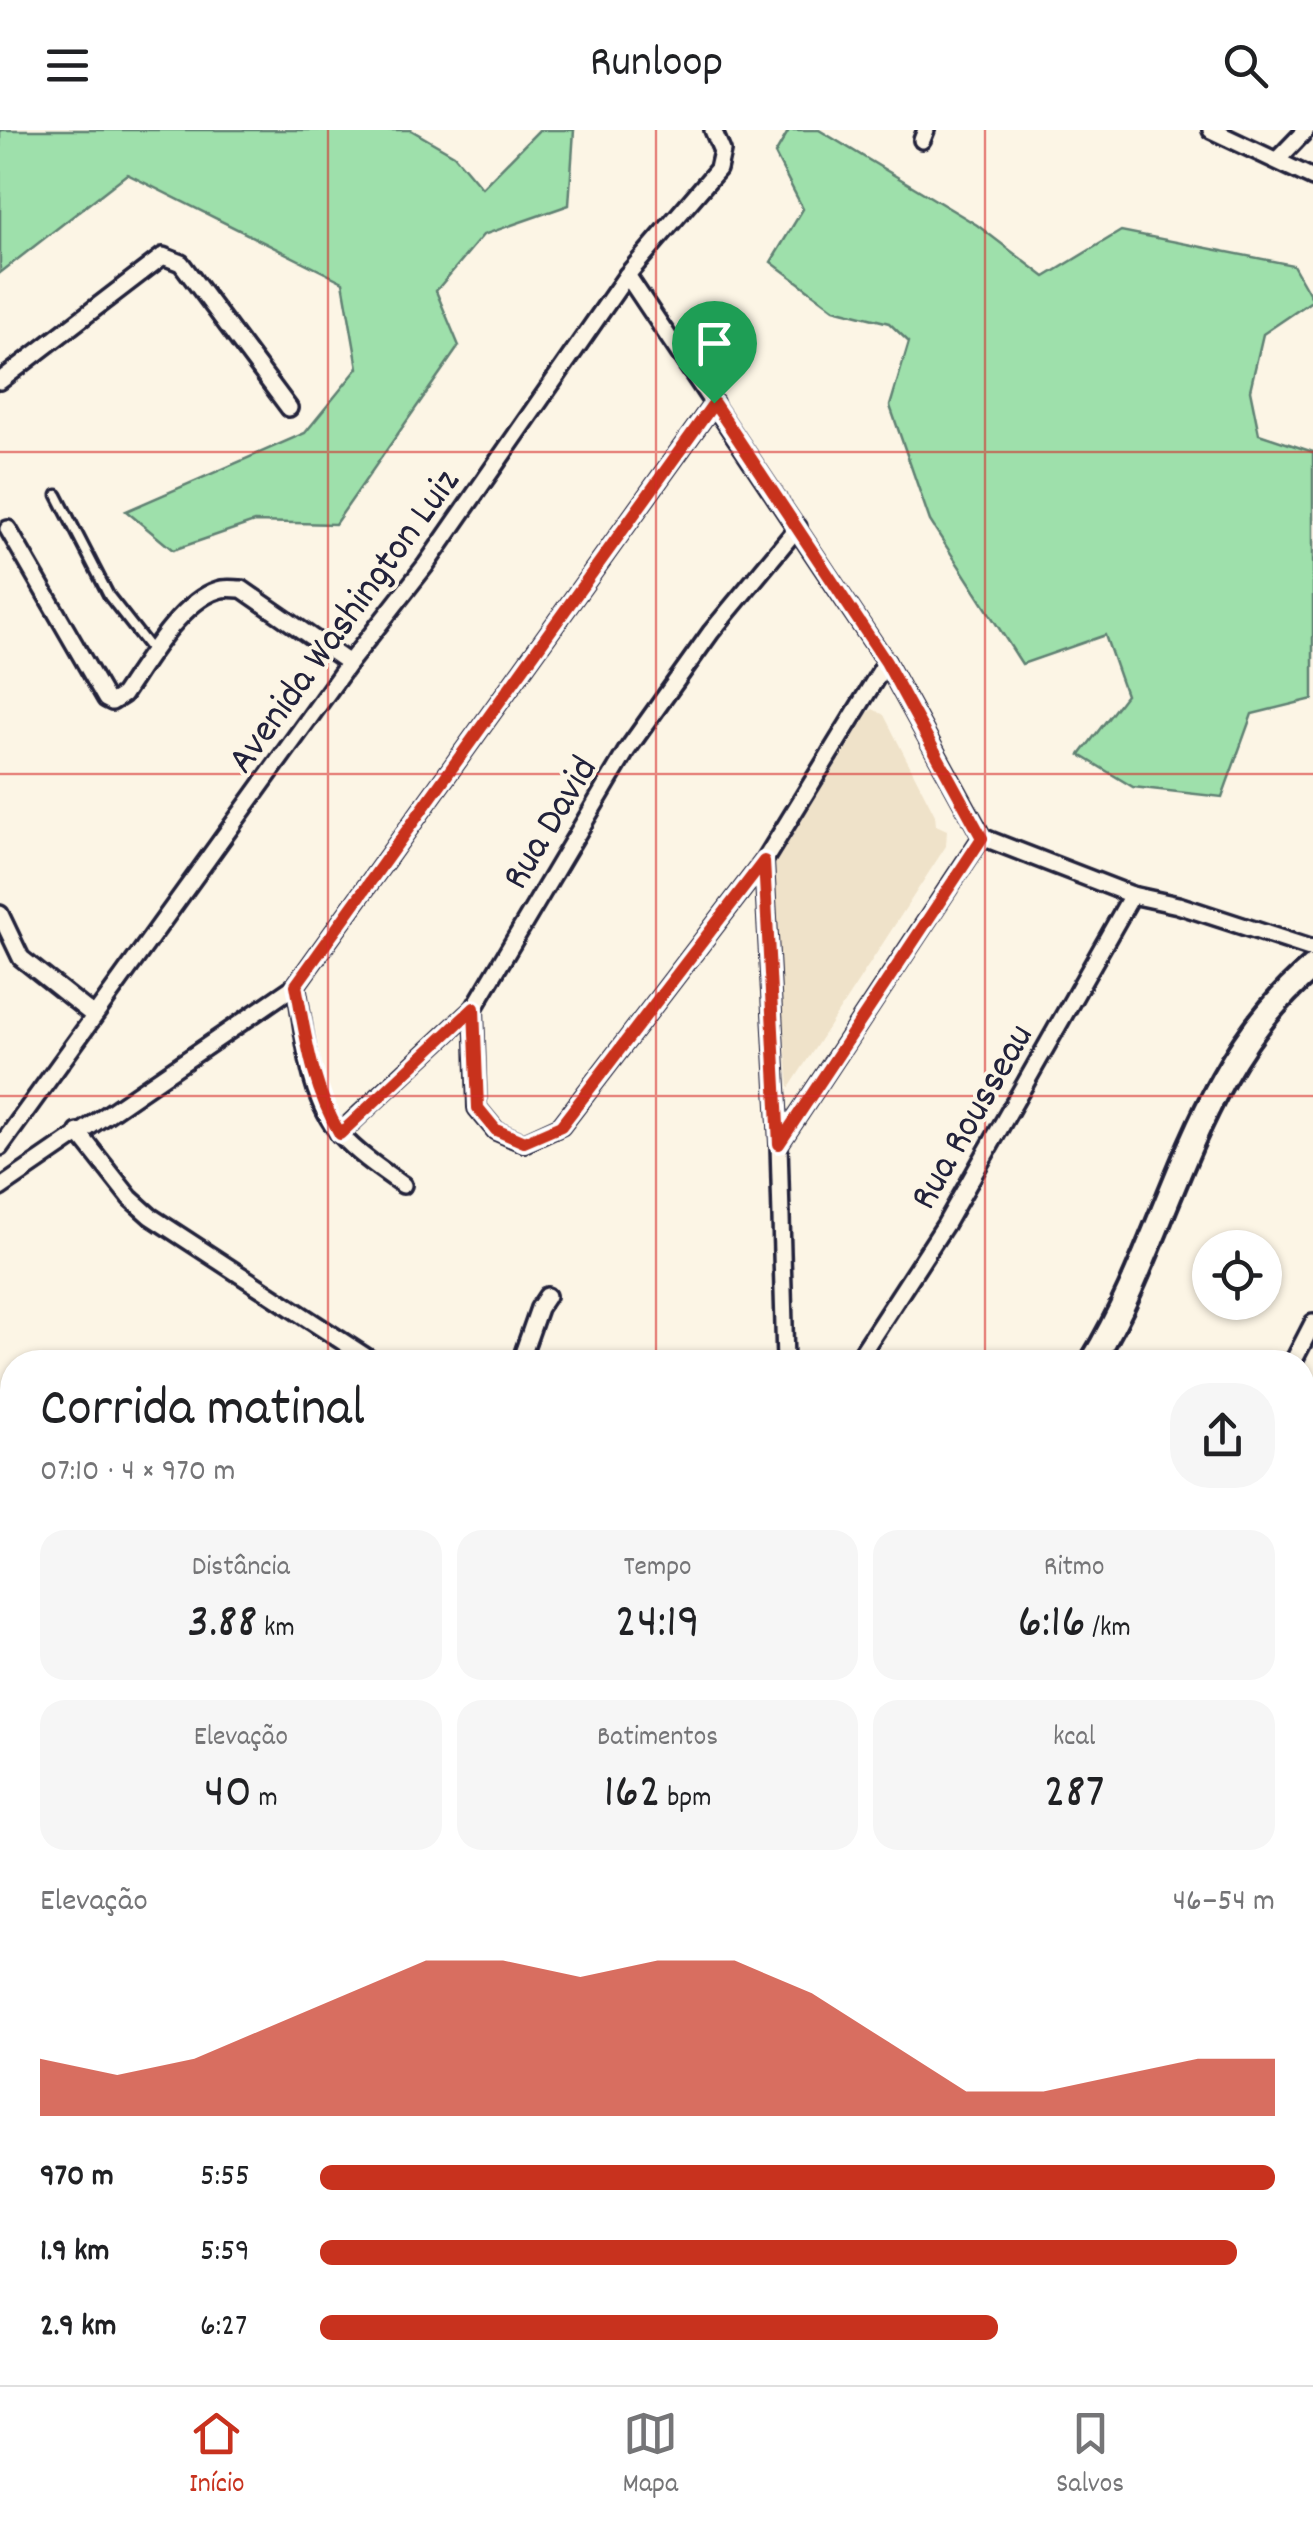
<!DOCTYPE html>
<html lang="pt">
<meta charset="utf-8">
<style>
body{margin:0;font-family:Dekko,sans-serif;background:#f6f6f6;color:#202124;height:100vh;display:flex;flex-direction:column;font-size:38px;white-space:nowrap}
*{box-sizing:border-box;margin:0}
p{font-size:32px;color:#757577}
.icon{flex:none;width:55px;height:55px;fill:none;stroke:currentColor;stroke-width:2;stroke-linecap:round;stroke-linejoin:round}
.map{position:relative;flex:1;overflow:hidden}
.panel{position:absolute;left:0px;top:1220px;width:1315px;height:1035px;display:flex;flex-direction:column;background:#fff;border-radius:40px 40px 0 0;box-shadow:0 2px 8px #0004}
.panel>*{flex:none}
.fabs{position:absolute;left:1192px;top:1100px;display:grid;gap:20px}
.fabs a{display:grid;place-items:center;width:90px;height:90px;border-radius:50%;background:#fff;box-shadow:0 2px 8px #0004;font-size:50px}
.pin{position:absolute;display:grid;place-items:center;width:85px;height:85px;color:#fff;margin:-102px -42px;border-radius:50% 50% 50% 0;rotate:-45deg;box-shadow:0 0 10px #0007}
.pin .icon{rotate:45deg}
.round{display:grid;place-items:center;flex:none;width:105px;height:105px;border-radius:40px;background:#f6f6f6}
.summary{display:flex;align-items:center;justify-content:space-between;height:170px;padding:0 40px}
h1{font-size:55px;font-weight:600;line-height:75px}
.metrics{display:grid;grid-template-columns:repeat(3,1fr);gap:15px;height:170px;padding:10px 40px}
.metrics div{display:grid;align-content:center;border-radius:25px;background:#f6f6f6;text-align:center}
.metrics b{font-size:50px;font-weight:600}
.metrics small{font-size:28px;font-weight:400}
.metrics p{font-size:28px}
.chart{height:280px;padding:20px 40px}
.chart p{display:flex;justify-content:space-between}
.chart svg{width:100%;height:180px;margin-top:10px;fill:#c8321e;opacity:.7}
ul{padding:0 40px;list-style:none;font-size:32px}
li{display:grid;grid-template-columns:160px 120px 1fr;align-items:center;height:75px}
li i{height:25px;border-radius:12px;background:#c8321e}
header{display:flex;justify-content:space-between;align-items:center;height:130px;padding:0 40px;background:#fff;font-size:45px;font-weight:600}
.menu{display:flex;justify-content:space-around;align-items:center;height:140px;border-top:2px solid #e0e0e0;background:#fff;font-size:28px;color:#757577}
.menu a{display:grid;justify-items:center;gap:5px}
.menu .on{color:#c8321e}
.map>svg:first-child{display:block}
.built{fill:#efe2c9}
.green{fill:#9ee0ab;stroke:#608173;stroke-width:2.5}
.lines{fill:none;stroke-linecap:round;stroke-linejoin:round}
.service-casing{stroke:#22223b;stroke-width:15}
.minor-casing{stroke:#22223b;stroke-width:22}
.secondary-casing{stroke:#22223b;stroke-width:30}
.service{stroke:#fcf5e5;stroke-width:8}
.minor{stroke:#fcf5e5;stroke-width:15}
.secondary{stroke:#fcf5e5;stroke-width:22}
.route-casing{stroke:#fff;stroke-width:20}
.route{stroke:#c8321e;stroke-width:12}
.grid{fill:none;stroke:#d62828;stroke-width:2.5;stroke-opacity:0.55}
.labels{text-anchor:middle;stroke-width:8;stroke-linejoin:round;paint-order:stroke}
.street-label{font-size:40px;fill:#22223b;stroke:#fcf5e5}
</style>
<header><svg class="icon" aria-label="menu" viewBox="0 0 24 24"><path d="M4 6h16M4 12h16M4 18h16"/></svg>Runloop<svg class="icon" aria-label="search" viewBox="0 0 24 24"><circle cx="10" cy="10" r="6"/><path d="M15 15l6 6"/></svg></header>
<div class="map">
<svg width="1313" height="2255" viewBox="0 0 1313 2255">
<rect width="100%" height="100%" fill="#fcf5e5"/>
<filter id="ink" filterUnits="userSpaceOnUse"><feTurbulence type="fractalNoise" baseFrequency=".01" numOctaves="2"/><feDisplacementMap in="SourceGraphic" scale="20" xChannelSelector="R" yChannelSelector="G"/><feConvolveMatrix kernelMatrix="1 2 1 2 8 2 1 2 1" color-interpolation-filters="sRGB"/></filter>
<g filter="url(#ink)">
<!-- built -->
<path class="built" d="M873 579 884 585 935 685 936 695 947 700 946 716 789 958 770 733 862 586Z"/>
<!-- green -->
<g class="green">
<path d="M0 0H411L454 25 482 58 539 0H574L569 75 483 105 436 161 459 216 335 394 254 392 173 420 126 381 305 303 358 238 343 152 127 44 0 143Z"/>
<path d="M789 0H819L977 95 1045 147 1121 101 1293 135 1313 170 1263 204 1250 260 1259 304 1313 322V569L1252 584 1222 667 1133 657 1080 625 1126 565 1105 505 1022 534 930 391 890 276 909 212 889 193 834 179 771 132 803 79 775 24Z"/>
<path d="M1313 1564V1711L1303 1714V1576Z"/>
</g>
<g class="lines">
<defs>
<g id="service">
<path d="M57 365 109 466 153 522"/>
<path d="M1108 2242 1116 2255"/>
</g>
<g id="minor">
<path d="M1211 0 1313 48"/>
<path d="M922 10 926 0"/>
<path d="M1277 30 1306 0"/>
<path d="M627 145 886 532 982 707 1132 765 1178 775 1313 819"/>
<path d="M0 251 163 126 181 133 289 278"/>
<path d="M8 399 106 569 112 572 123 565C145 533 180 472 218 460 225 457 234 459 242 459L349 533"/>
<path d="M764 731 779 1014 785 1232"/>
<path d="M0 784 21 828 93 885"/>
<path d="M296 855C305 902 307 968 341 1005 358 1024 382 1040 403 1055"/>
<path d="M474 878 477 978 496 1001 524 1013 561 996 764 731 886 532"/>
<path d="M78 1002 130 1068 150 1086 374 1232"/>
<path d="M339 1004 474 878 627 620 711 502 798 397"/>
<path d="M779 1014 982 707"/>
<path d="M0 1017 349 533 425 436 627 145 718 39 722 21 713 0"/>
<path d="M0 1058 296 855 714 273"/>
<path d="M520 1232 539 1178 547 1166"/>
<path d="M856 1232 945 1095 1132 765"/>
<path d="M1293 1232 1313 1193"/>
<path d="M0 1291 12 1286"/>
<path d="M0 1541 12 1545"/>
<path d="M1302 1560 1313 1546"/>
<path d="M0 1672 12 1677"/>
<path d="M1302 1725 1313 1719"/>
<path d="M0 1896 12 1903"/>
<path d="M1302 2188 1313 2183"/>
<path d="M253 2242 263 2255"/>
<path d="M405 2242 409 2255"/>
<path d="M453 2255 462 2242"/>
<path d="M1163 2255 1189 2242"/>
</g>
<g id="secondary">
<path d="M1092 1232C1171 1104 1191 939 1313 837"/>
<path d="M582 2242 585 2255"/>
</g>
</defs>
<!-- service casing -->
<use href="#service" class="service-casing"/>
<!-- minor casing -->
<use href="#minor" class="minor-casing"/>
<!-- secondary casing -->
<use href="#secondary" class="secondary-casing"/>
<!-- service -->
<use href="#service" class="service"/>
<!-- minor -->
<use href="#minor" class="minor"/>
<!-- secondary -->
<use href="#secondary" class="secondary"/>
</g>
</g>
<g class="lines" filter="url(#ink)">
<defs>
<path id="route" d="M714 273 886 532 982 708 779 1014 764 731 561 996 524 1012 496 1000 478 978 474 878 340 1004C312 957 306 908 296 855Z"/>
</defs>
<!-- route casing -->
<use href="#route" class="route-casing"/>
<!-- route -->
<use href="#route" class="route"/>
</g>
<!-- grid -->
<path class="grid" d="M328 0V1232M656 0V1232M985 0V1232M0 322H1313M0 644H1313M0 966H1313M0 1289H12M1302 1289H1313M0 1611H12M1302 1611H1313M0 1933H12M1302 1933H1313M328 2242V2255M656 2242V2255M985 2242V2255"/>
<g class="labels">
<!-- street labels -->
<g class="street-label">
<text transform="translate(341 489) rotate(-54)" y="14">Avenida Washington Luiz</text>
<text transform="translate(547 691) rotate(-59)" y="14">Rua David</text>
<text transform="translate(969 985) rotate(-60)" y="14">Rua Rousseau</text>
</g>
</g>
</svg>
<div class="fabs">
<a><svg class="icon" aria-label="locate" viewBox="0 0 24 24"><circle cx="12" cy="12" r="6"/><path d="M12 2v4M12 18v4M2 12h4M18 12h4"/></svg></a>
</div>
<div class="pin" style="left:714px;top:273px;background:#1e9e55"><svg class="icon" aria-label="arrive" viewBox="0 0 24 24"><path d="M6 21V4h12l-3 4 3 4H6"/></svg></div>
<section class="panel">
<div class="summary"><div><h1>Corrida matinal</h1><p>07:10 · 4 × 970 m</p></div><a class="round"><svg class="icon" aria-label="share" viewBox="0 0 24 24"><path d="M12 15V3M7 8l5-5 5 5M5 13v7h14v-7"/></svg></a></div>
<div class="metrics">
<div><p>Distância</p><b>3.88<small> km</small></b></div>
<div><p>Tempo</p><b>24:19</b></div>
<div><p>Ritmo</p><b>6:16<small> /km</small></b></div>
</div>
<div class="metrics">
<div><p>Elevação</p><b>40<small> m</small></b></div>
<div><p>Batimentos</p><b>162<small> bpm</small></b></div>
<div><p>kcal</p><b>287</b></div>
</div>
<div class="chart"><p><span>Elevação</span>46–54 m</p>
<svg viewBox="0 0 160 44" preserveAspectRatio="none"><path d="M0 44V30L10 34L20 30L30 22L40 14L50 6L60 6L70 10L80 6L90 6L100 14L110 26L120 38L130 38L140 34L150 30L160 30V44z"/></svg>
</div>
<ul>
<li><b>970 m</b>5:55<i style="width:100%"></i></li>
<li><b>1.9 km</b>5:59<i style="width:96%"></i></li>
<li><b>2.9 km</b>6:27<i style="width:71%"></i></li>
</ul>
</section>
</div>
<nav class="menu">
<a class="on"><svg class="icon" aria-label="home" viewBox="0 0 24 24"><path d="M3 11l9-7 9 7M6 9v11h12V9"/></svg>Início</a>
<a><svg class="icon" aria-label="map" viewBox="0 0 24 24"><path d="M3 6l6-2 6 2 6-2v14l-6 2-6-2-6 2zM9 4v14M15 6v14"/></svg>Mapa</a>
<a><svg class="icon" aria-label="saved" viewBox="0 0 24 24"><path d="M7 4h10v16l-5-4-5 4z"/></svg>Salvos</a>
</nav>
